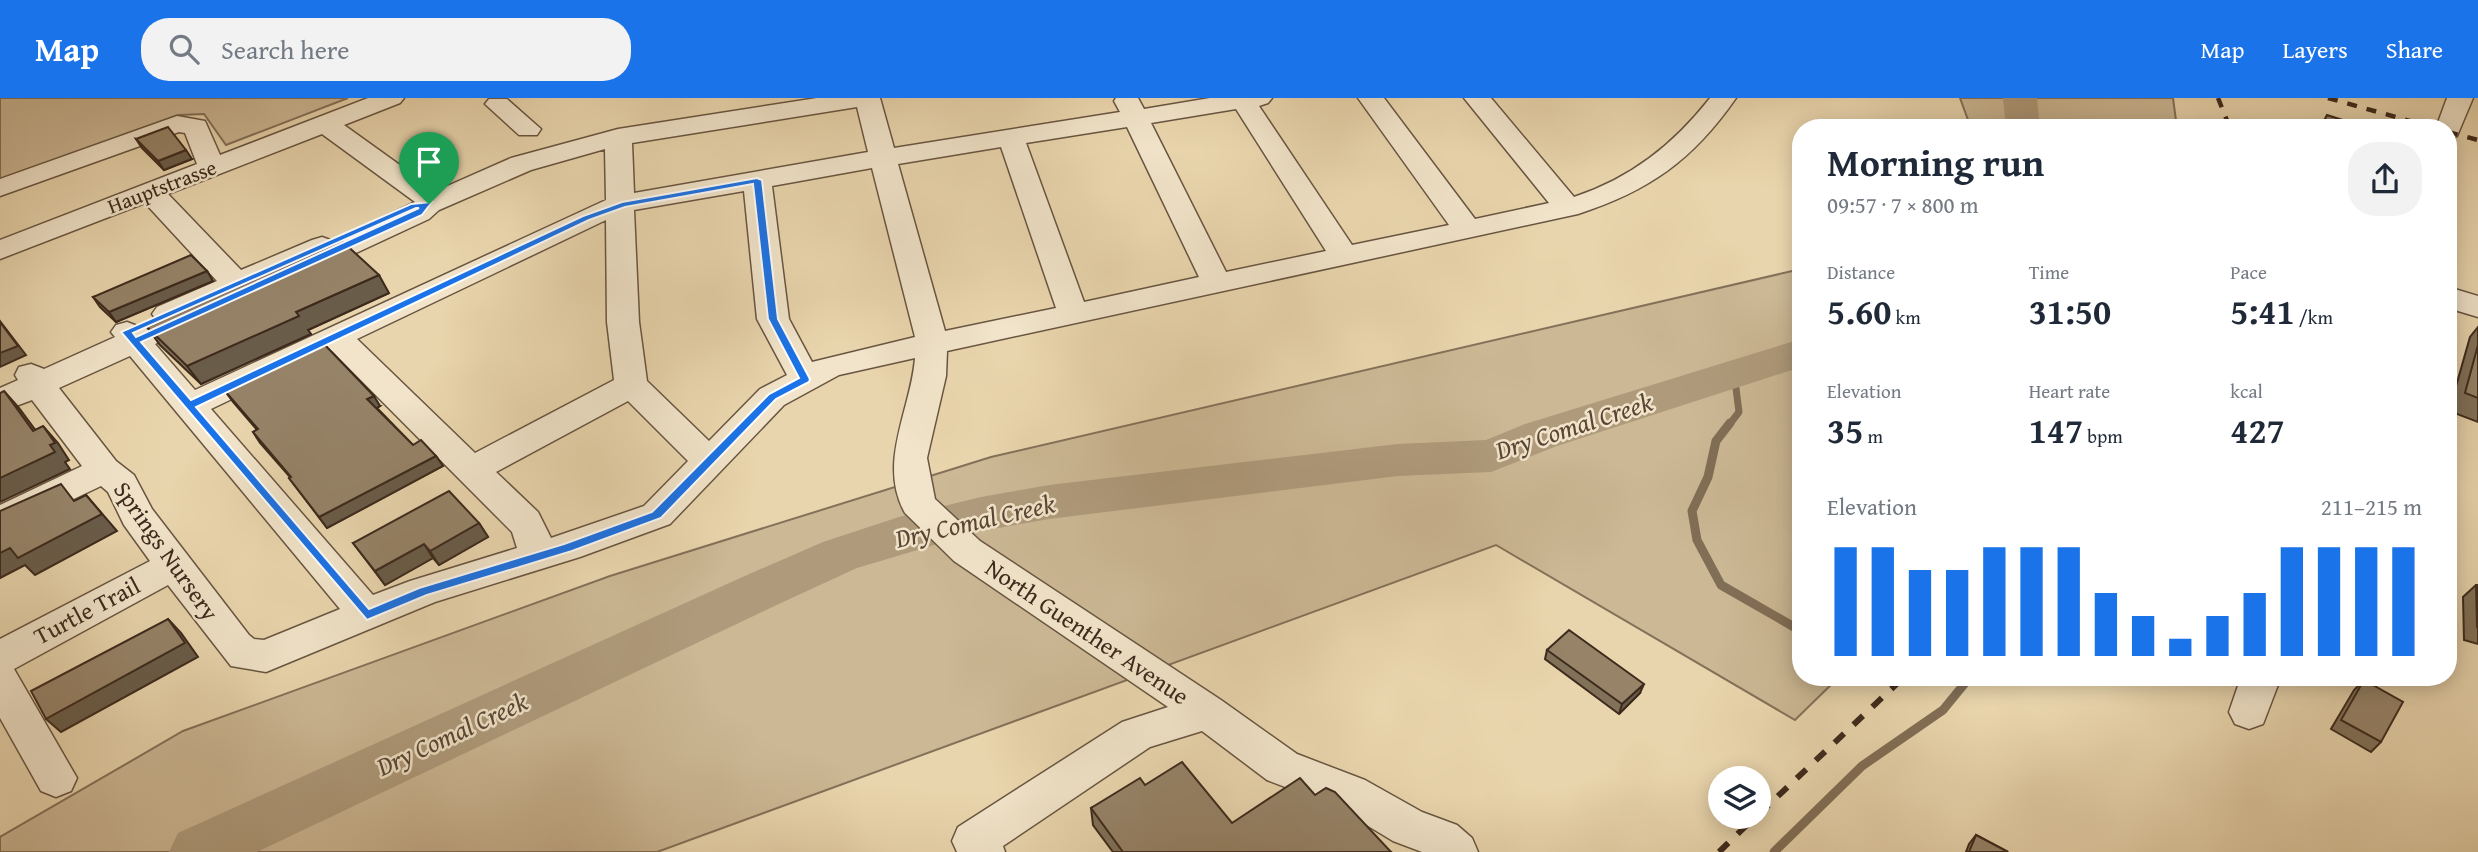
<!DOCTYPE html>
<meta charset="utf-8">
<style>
body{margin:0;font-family:"Gentium Book Plus",serif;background:#f2f2f3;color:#1f2937;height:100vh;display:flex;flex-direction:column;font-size:26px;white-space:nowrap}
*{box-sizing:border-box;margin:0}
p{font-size:23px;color:#747a83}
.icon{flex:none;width:38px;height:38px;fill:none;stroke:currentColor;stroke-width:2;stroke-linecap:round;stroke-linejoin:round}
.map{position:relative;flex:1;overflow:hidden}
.side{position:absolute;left:1792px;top:21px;width:665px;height:567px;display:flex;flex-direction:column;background:#fff;border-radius:28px;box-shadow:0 4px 18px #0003}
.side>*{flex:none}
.tools{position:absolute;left:1708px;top:668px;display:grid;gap:14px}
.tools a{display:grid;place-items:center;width:63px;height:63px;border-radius:50%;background:#fff;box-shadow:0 4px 18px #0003;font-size:35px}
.pin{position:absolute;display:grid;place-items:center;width:60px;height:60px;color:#fff;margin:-72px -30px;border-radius:50% 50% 50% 0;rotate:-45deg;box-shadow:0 0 7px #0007}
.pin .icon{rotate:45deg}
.round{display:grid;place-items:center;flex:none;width:74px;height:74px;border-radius:28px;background:#f2f2f3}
.headline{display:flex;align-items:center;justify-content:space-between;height:119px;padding:0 35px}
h1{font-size:38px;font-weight:600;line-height:52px}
.figures{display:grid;grid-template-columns:repeat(3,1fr);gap:10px;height:119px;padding:7px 35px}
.figures div{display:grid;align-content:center}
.figures b{font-size:35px;font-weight:600}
.figures small{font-size:19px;font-weight:400}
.figures p{font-size:19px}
.chart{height:196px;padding:14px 35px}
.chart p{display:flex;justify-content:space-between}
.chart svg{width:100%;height:126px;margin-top:7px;stroke:#1a73e8;stroke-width:6}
header{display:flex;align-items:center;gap:42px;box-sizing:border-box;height:98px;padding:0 35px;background:#1a73e8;color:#fff}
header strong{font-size:33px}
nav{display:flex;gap:38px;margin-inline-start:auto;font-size:24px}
.search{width:490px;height:63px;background:#f2f2f3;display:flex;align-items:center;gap:18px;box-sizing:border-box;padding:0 24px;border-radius:28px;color:#747a83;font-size:26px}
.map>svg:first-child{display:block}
.green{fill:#ccb895;stroke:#847159;stroke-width:2}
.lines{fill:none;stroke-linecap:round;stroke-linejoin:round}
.stream-far1{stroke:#816e56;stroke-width:7}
.stream{stroke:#816e56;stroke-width:9}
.river{fill:#af9b7c;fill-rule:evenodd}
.minor-casing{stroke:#685541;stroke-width:3}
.minor{fill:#f1e4ca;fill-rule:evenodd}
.rail-far1{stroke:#3d2a1d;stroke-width:4.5;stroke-dasharray:10 10;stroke-linecap:butt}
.rail{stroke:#3d2a1d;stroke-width:6;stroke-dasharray:13 13;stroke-linecap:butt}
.wall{fill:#817159;stroke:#3d2a1d;stroke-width:2}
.shaded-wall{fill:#695c49;stroke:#3d2a1d;stroke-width:2}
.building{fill:#968368;stroke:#3d2a1d;stroke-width:2}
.route{fill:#1a73e8;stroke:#fff;stroke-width:2;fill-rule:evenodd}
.labels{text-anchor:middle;stroke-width:5;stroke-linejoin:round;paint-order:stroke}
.far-street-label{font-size:21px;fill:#3d2a1d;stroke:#f1e4ca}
.street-label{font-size:24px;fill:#3d2a1d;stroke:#f1e4ca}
.water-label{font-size:26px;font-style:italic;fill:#5a4635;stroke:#f1e4ca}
</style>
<header>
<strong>Map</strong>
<div class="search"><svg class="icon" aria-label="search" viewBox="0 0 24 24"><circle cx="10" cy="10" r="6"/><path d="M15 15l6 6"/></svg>Search here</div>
<nav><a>Map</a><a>Layers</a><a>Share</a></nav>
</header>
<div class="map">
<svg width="2478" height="754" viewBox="0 0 2478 754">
<rect width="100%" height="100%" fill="#e9d5ad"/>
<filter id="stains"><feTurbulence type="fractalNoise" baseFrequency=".00286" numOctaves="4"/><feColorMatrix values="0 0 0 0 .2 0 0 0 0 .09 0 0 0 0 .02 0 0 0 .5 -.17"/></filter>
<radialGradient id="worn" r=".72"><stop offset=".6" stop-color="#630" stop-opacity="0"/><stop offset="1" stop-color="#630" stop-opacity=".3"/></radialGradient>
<!-- green -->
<g class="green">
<path d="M0 0H348L226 47 204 16 179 17 0 83Z"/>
<path d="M1960 0H2173L2177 30H1971Z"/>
<path d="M1801 171V579H1839L1795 622 1496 447 657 754H0V739L183 633 610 478 991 359Z"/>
</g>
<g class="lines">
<!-- stream-far1 -->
<path class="stream-far1" d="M1729 327 1739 314 1734 275"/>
<!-- stream -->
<g class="stream">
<path d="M1730 325 1716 343 1708 379 1692 413 1697 442 1721 487 1801 533"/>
<path d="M1774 754 1862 668 1943 612 1970 579"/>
</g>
<!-- river -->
<g class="river">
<path d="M2003 0H2037L2040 30H2006Z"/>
<path d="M1801 241V269L1557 348 1491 374 1398 378 1049 421 981 433 857 470 781 505 257 754H169L178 735 747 477 823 444 899 419 981 399 1049 387 1398 346 1486 342 1525 326Z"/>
</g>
<defs>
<g id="minor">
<path d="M368 0H404L400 5 344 27 436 93 511 60 618 31 817 0H880L894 50 1120 14 1114 3 1116 0H1138L1144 11 1210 0H1272L1268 5 1259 8 1352 147 1449 127 1358 0H1384L1475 121 1549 105 1464 0H1491L1574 99C1631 80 1673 47 1710 0H1736C1693 62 1649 93 1578 116L947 253 946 278 927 360 935 401 980 443 1221 602 1297 656 1365 682 1422 714 1457 727 1472 740 1478 754H1422L1393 743 1335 708 1267 682 1202 633 1150 649 1003 748 1005 754H957L952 743 958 729 1122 624 1168 609 954 463 905 415C877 365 911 312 915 260L839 277 784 307 670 426 580 459 435 504 266 574 231 568 168 487 14 571 77 680 71 693 56 699 41 693 0 620V541L150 463 124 427 108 394 101 388 0 436V407L82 368 32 302 0 314V290L18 282 15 277 19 269 31 266 44 271 115 239 111 234 116 227 127 224 140 229 156 221 152 216 157 209 217 183 145 105 0 161V142L197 66 185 35 179 34 0 98V81L177 18 205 23 220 57ZM857 9 868 54 634 95 632 45ZM1236 11 1326 153 1226 174 1151 25ZM1127 29 1199 179 1084 204 1026 45ZM322 36 415 104 333 143 322 139 312 142 241 172 168 96ZM1001 49 1056 210 945 233 898 66ZM605 51 606 102 195 292 155 246 206 223 211 216 207 210 233 199 245 204 256 201 260 194 256 188 292 172 304 177 315 174 429 121 439 112 531 72ZM872 70 915 239 812 264 789 221 772 88ZM744 93 757 221 787 277 760 291 709 343 647 283 639 224 634 112ZM606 122 607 224 614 282 475 355 357 241ZM332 253 512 434 517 450 410 483 373 497 211 311ZM130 258 340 511 264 542 254 541 249 537 152 411 134 377 116 363 59 290ZM628 303 688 363 644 408 551 440 538 414 496 374Z"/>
<path d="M2447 0H2473L2457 38 2448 40V30H2436Z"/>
<path d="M489 1H507L541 31 537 37H519L485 6Z"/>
<path d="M2448 189 2478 198V219L2448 210Z"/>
<path d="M2241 579H2281L2263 626 2249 631 2235 626 2229 614Z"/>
</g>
</defs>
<!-- minor casing -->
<use href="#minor" class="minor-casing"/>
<!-- minor -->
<use href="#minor" class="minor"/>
<!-- rail-far1 -->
<g class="rail-far1">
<path d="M2218 0 2230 30"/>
<path d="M2328 0 2435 30"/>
<path d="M2448 34 2478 42"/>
</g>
<!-- rail -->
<g class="rail">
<path d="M1759 716 1904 579"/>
<path d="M1719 754 1755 719"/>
</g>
</g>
<!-- wall -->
<g class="wall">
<path d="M136 41 192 61 164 72 142 50Z"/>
<path d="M207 173 213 183 116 224 100 209 93 199Z"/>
<path d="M389 195 308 232 311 236 201 286 160 247 147 229Z"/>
<path d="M2478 229V324L2449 313 2470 239Z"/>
<path d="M225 293 380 308 377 310 413 347 436 358 443 368 327 430 289 380 290 379 260 345 253 334 257 332 233 304Z"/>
<path d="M479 425 488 439 439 467 433 460 385 487 353 445Z"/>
<path d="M2476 487H2478V546L2464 542 2463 499Z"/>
<path d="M1547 552 1640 595 1619 616 1545 561Z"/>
<path d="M2364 582 2381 644 2371 654 2331 631 2354 592Z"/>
<path d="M1145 687 1232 725 1315 697 1391 754H1113L1093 727 1091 710Z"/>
<path d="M1976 737 2008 754H1966L1969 746Z"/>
</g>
<!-- shaded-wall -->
<g class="shaded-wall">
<path d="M186 52 192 61 164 72 158 63Z"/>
<path d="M207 173 213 183 116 224 109 214Z"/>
<path d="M379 177 389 195 308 232 311 236 201 286 187 268 296 214Z"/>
<path d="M0 223 26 257 0 269Z"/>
<path d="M4 293 19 310 48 349 33 333Z"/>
<path d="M374 298 380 308 374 312 367 301Z"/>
<path d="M43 328 58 345 69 362 65 364 70 371 0 404V380L50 347Z"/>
<path d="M436 358 443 368 327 430 319 419Z"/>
<path d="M86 397 117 433 35 477 25 467 0 480V455Z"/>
<path d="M479 425 488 439 439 467 430 453Z"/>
<path d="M424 446 433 460 385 487 375 473Z"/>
<path d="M168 521 181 535 198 559 61 634 46 621Z"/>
<path d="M1644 586 1640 595 1619 616 1622 606Z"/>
</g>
<!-- building -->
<g class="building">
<path d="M2327 17 2358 27 2357 30H2320Z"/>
<path d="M168 29 186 52 158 63 136 41Z"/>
<path d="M342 143 379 177 296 214 299 218 187 268 147 229Z"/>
<path d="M191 157 207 173 109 214 93 199Z"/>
<path d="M0 224 18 248 0 255Z"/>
<path d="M324 246 374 298 367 301 413 347 421 342 436 358 319 419 289 380 291 379 253 334 258 331 225 293Z"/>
<path d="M2478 247V300L2465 295Z"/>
<path d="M4 293 33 333 43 328 55 345 50 347 55 354 0 380V295Z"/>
<path d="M61 386 74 403 86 397 102 416 18 460 10 450 0 455V413Z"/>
<path d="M449 393 479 425 430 453 424 446 375 473 353 445Z"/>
<path d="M2476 487H2478V529H2477Z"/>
<path d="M168 521 185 545 46 621 31 593Z"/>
<path d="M1569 532 1644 586 1622 606 1547 552Z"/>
<path d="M2364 582 2403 604 2381 644 2341 622Z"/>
<path d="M1182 664 1232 725 1300 680 1315 697 1326 690 1335 694 1391 754H1123L1091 710 1140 680 1145 687Z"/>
<path d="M1976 737 2008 754H1969Z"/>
</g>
<!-- route -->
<path class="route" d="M757 80 762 82 778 221 810 281 809 284 776 301 661 420 572 453 427 497 367 522 121 234 411 106 432 104 422 117 141 244 191 302 583 118 622 104ZM753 86 768 221 799 280 769 296 652 414 564 446 419 490 369 511 196 309 589 122 625 109ZM419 110 136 239 133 235 416 110Z"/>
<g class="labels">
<!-- far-street labels -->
<g class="far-street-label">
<text transform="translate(162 89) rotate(-21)" y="7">Hauptstrasse</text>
</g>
<!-- street labels -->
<g class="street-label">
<text transform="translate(166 453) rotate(55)" y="8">Springs Nursery</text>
<text transform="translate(87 513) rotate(-28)" y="8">Turtle Trail</text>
<text transform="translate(1087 534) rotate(34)" y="8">North Guenther Avenue</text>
</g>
<!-- water labels -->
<g class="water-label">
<text transform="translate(1574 328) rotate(-18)" y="9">Dry Comal Creek</text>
<text transform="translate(975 423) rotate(-13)" y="9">Dry Comal Creek</text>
<text transform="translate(452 636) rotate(-25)" y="9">Dry Comal Creek</text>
</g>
</g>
<rect width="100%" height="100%" filter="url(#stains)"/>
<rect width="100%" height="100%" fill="url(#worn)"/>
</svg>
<div class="tools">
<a><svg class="icon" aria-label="layers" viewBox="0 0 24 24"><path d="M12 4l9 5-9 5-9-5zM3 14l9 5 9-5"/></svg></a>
</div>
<div class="pin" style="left:429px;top:106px;background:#1e9e55"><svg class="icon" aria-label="arrive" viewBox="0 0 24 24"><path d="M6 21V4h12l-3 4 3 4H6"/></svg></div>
<section class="side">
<div class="headline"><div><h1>Morning run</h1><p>09:57 · 7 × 800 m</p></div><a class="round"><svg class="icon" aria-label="share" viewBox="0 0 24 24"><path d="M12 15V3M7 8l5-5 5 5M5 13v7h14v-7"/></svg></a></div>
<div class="figures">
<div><p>Distance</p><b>5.60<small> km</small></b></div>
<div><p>Time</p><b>31:50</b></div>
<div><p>Pace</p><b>5:41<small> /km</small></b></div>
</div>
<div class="figures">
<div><p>Elevation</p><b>35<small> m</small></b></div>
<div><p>Heart rate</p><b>147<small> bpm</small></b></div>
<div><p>kcal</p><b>427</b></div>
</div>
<div class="chart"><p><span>Elevation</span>211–215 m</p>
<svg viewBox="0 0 160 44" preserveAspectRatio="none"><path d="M5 44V6M15 44V6M25 44V14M35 44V14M45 44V6M55 44V6M65 44V6M75 44V22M85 44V30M95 44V38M105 44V30M115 44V22M125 44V6M135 44V6M145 44V6M155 44V6"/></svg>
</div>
</section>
</div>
